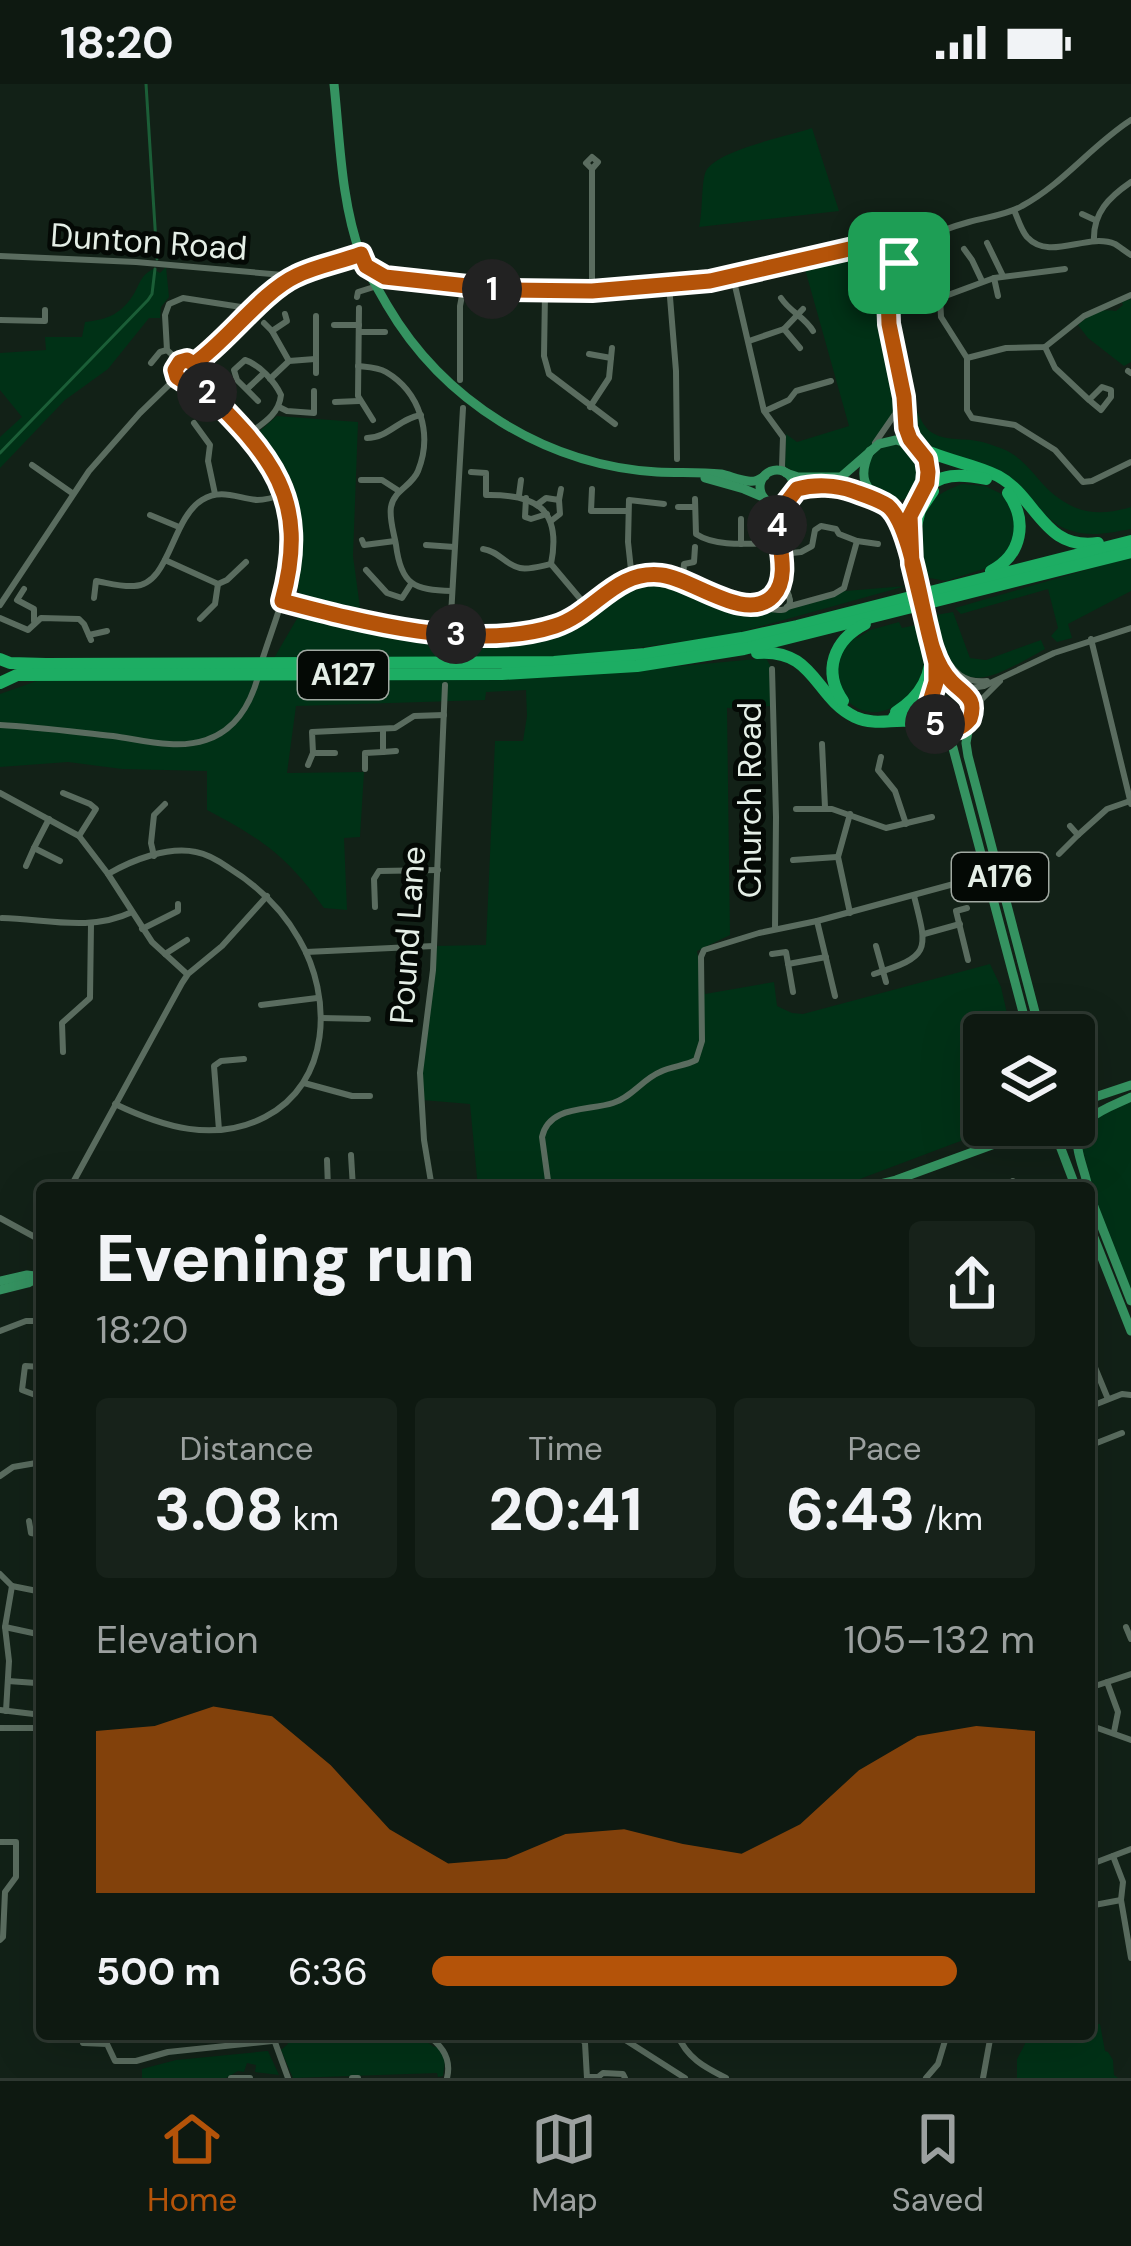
<!DOCTYPE html>
<meta charset="utf-8">
<style>
body{margin:0;font-family:"DM Sans",sans-serif;background:#17221a;color:#f1f3f6;height:100vh;display:flex;flex-direction:column;font-size:45px;white-space:nowrap}
*{box-sizing:border-box;margin:0}
p{font-size:39px;color:#9ba09f}
.icon{flex:none;width:66px;height:66px;fill:none;stroke:currentColor;stroke-width:2;stroke-linecap:round;stroke-linejoin:round}
.map{position:relative;flex:1;overflow:hidden}
.panel{position:absolute;left:36px;top:1098px;width:1059px;height:858px;display:flex;flex-direction:column;background:#0e1911;border-radius:12px;box-shadow:0 12px 48px #0002,0 0 0 3px #2e3831}
.panel>*{flex:none}
.buttons{position:absolute;left:963px;top:930px;display:grid;gap:24px}
.buttons a{display:grid;place-items:center;width:132px;height:132px;border-radius:12px;background:#0e1911;box-shadow:0 12px 48px #0002,0 0 0 3px #2e3831;font-size:60px}
.pin{position:absolute;display:grid;place-items:center;width:102px;height:102px;color:#fff;margin:-51px;border-radius:24px;box-shadow:0 6px 18px #0006}
.km{position:absolute;width:60px;height:60px;margin:-30px;border-radius:50%;background:#222;color:#fff;font-size:33px;line-height:60px;text-align:center}
.round{display:grid;place-items:center;flex:none;width:126px;height:126px;border-radius:12px;background:#17221a}
.head{display:flex;align-items:center;justify-content:space-between;height:204px;padding:0 60px}
h1{font-size:66px;font-weight:800;line-height:90px}
.metrics{display:grid;grid-template-columns:repeat(3,1fr);gap:18px;height:204px;padding:12px 60px}
.metrics div{display:grid;align-content:center;border-radius:12px;background:#17221a;text-align:center}
.metrics b{font-size:60px;font-weight:800}
.metrics small{font-size:33px;font-weight:400}
.metrics p{font-size:33px}
.chart{height:336px;padding:24px 60px}
.chart p{display:flex;justify-content:space-between}
.chart svg{width:100%;height:216px;margin-top:12px;fill:#b45309;opacity:.7}
ul{padding:0 60px;list-style:none;font-size:39px}
li{display:grid;grid-template-columns:192px 144px 1fr;align-items:center;height:90px}
li i{height:30px;border-radius:15px;background:#b45309}
.status{display:flex;justify-content:space-between;align-items:center;height:84px;padding:0 60px;background:#0e1911;direction:ltr}
.status svg{height:33px;fill:currentColor}
.tab-bar{display:flex;justify-content:space-around;align-items:center;height:168px;border-top:3px solid #2e3831;background:#0e1911;font-size:33px;color:#9ba09f}
.tab-bar a{display:grid;justify-items:center;gap:6px}
.tab-bar .on{color:#b45309}
.map>svg:first-child{display:block}
.green{fill:#003116}
.lines{fill:none;stroke-linecap:round;stroke-linejoin:round}
.stream{stroke:#1b5e37;stroke-width:3}
.minor{stroke:#5a6c5f;stroke-width:6}
.major{stroke:#359361;stroke-width:9}
.highway{stroke:#1dad63;stroke-width:12}
.route-casing{stroke:#fff;stroke-width:24}
.route{stroke:#b45309;stroke-width:15}
.labels{text-anchor:middle;stroke-width:10;stroke-linejoin:round;paint-order:stroke}
.shield{fill:#040905;stroke:#a1a9a2;stroke-width:3}
.shield-label{font-size:30px;font-weight:bold;fill:#e4eee6}
.street-label{font-size:33px;fill:#e4eee6;stroke:#040905}
</style>
<div class="status"><b>18:20</b><svg viewBox="0 0 49 12"><path d="M0 12V9h3v3zM5 12V6h3v6zM10 12V3h3v9zM15 12V0h3v12zM26 1h20v11H26zM47 4h2v5h-2z"/></svg></div>
<div class="map">
<svg width="1131" height="1994" viewBox="0 0 1131 1994">
<rect width="100%" height="100%" fill="#122117"/>
<!-- green -->
<g class="green">
<path d="M812 44 839 127 699 143C703 128 701 97 706 87 717 66 789 52 812 44Z"/>
<path d="M859 166 872 167 889 178C890 193 882 207 884 224 886 251 899 279 898 307 897 338 864 371 841 390H798L785 382 786 350 797 358 849 342 803 178Z"/>
<path d="M166 183 169 213 161 223 160 234H149L108 285 65 316 0 384V353L22 333 0 306V269L46 266 45 253H82L85 238C109 235 122 230 135 208 141 196 142 191 153 185L160 189Z"/>
<path d="M1131 215V278L1124 282 1088 254 1078 241C1090 230 1099 224 1116 227L1123 221 1122 218Z"/>
<path d="M902 279C908 296 916 338 931 348 944 357 962 354 977 357 985 358 995 362 1003 365 1025 374 1036 395 1052 409 1079 431 1100 432 1131 423V445C1108 449 1089 454 1066 445 1042 436 1032 409 1011 395 983 376 943 376 918 352 906 341 904 296 902 279Z"/>
<path d="M277 332 358 338 353 472 361 531 301 514C291 494 302 469 301 447 298 409 276 381 255 351Z"/>
<circle cx="895" cy="389" r="28"/>
<path d="M962 400 985 402 1004 411 1016 426 1017 454 999 480 946 497 918 492C914 444 912 418 962 400Z"/>
<path d="M1131 473V507L1068 540 1072 554 1057 558 1051 552 1058 544 1048 505 961 530 955 524Z"/>
<path d="M649 495 674 498 740 525H768L779 529 794 521 845 507 906 502 733 550 581 572 274 574 302 526 354 543 462 557 550 554 583 533 600 517 619 503Z"/>
<path d="M953 528 970 574 986 576 1041 556 1045 565C979 602 958 615 930 532Z"/>
<path d="M899 538 902 544 920 540C922 553 926 565 925 578 921 611 879 646 849 618 840 610 838 595 834 584L850 553 858 554 870 546Z"/>
<path d="M766 574 772 585V622L727 624 730 851 697 867 705 910 774 898 777 922 792 929 803 930 990 880 1001 903 1012 951H984V1041H1003L836 1104H478L470 1020 422 1016 420 989 434 862 486 861 495 657H523L527 632 526 606 486 608 485 616 296 622 287 689 364 688 360 753 344 754 347 826 324 824C287 772 262 755 207 726V687L122 685 68 678 0 683V610L45 594 607 589Z"/>
<path d="M1131 1018V1207L1101 1133 1080 1056C1088 1032 1110 1027 1131 1018Z"/>
<path d="M1097 1856 1095 1861 1098 1923 1091 1924 1093 1940H1100L1105 1967 1108 1968 1113 1976 1114 1991 1118 1994H1017V1975L1025 1960 1024 1950H1089V1860Z"/>
<path d="M282 1950H408L418 1958 423 1955 434 1963 438 1962 445 1977 443 1992 438 1993 437 1989 293 1994 281 1966 288 1960Z"/>
<path d="M268 1967 279 1991 255 1988 256 1981 247 1979 244 1988 238 1987 226 1994H142V1985L176 1976Z"/>
</g>
<g class="lines">
<!-- stream -->
<g class="stream">
<path d="M146 0 157 175"/>
<path d="M0 369 148 216 152 210 155 185"/>
</g>
<!-- minor -->
<g class="minor">
<path d="M592 73 598 78 592 85 586 79Z"/>
<path d="M1014 126C1018 135 1021 146 1027 153 1050 178 1087 148 1115 160 1117 161 1129 170 1131 171"/>
<path d="M1082 130 1095 136"/>
<path d="M1094 156C1093 129 1109 113 1131 98"/>
<path d="M987 159 1003 192"/>
<path d="M964 165 972 176 982 197"/>
<path d="M0 172 136 178 295 192"/>
<path d="M919 179 914 191 940 214"/>
<path d="M369 184 394 194 504 206 592 207 710 197 858 163 879 166 899 179"/>
<path d="M733 193 764 327 783 353 782 383 785 388"/>
<path d="M994 194 998 212"/>
<path d="M669 201 676 287 677 375"/>
<path d="M592 207V85"/>
<path d="M545 209 544 272 549 290 615 340"/>
<path d="M357 213 358 208 377 202"/>
<path d="M781 214C790 228 805 233 813 247"/>
<path d="M359 224 358 312 373 336"/>
<path d="M0 236 45 237V226"/>
<path d="M264 239 272 247 289 277"/>
<path d="M334 241H359"/>
<path d="M784 245 800 264"/>
<path d="M272 247 287 237 285 230"/>
<path d="M359 248H385"/>
<path d="M749 257 784 245 803 225"/>
<path d="M1045 263 1055 284 1089 316 1102 303 1111 306V313L1101 326 1089 316"/>
<path d="M589 270 611 274"/>
<path d="M967 274V326L972 334 1015 341 1055 366 1083 398 1092 397 1131 378"/>
<path d="M967 274 941 233 940 214 994 194 1065 185"/>
<path d="M967 274 1006 264 1045 263 1084 232 1131 211"/>
<path d="M180 278 167 266 165 231 169 220 183 214 241 223"/>
<path d="M151 279 160 268 167 266"/>
<path d="M194 280 187 276 180 278 175 286 177 293 183 297 194 295C244 346 304 402 291 480 285 515 271 547 261 580"/>
<path d="M194 280C229 256 260 209 296 192 316 182 340 177 361 170"/>
<path d="M358 282C368 283 378 283 386 288 420 308 433 350 418 387 412 402 394 406 391 423 389 435 394 449 396 461 401 501 414 506 452 507"/>
<path d="M1128 287 1131 289"/>
<path d="M316 289V232"/>
<path d="M270 295 289 277 315 275"/>
<path d="M460 296V222L464 201"/>
<path d="M247 305 264 289"/>
<path d="M335 318 359 317"/>
<path d="M279 323 287 327 314 329V307"/>
<path d="M590 323 609 294 612 264"/>
<path d="M765 327 789 316 796 307 831 297"/>
<path d="M194 339 210 361 208 377 215 410"/>
<path d="M247 351C262 340 279 331 281 311 275 298 259 280 245 276L234 286 237 296 258 317"/>
<path d="M367 354C388 354 400 334 421 331"/>
<path d="M875 359 895 330 901 313"/>
<path d="M913 359C903 343 900 291 895 269 881 192 888 160 969 138 986 133 1007 131 1022 122 1063 100 1092 61 1131 36"/>
<path d="M32 381 72 409"/>
<path d="M471 388 486 389V411C536 410 562 425 551 480L588 524"/>
<path d="M361 396H382L399 407"/>
<path d="M592 405 591 427H628"/>
<path d="M519 411 521 396"/>
<path d="M526 414 525 433 531 435 547 430"/>
<path d="M695 415 696 450C717 464 753 459 779 459"/>
<path d="M769 418C784 447 776 482 789 512"/>
<path d="M538 420 546 414 559 416 561 405"/>
<path d="M678 423H694"/>
<path d="M150 431 179 443"/>
<path d="M777 433 787 417"/>
<path d="M741 435V460"/>
<path d="M551 437 560 430 559 416"/>
<path d="M362 456 364 461 395 457"/>
<path d="M426 461 454 463"/>
<path d="M483 465C499 467 505 481 520 484 529 486 541 482 551 480"/>
<path d="M792 469 801 468 812 462 815 446 821 442 836 445 839 450 857 457 878 460"/>
<path d="M165 476 218 500 227 496 246 478"/>
<path d="M366 486 387 509 402 514 411 500"/>
<path d="M632 495 628 458 629 416 664 420"/>
<path d="M683 496 684 480 694 478 695 463"/>
<path d="M24 505 17 516 34 525V537"/>
<circle cx="781" cy="517" r="9"/>
<path d="M94 514 96 497C108 499 122 503 134 502 170 501 171 435 202 416 221 404 237 414 257 416 267 416 276 413 285 410"/>
<path d="M282 517C362 538 472 568 553 543 591 531 606 496 648 491 677 488 701 506 726 516 743 522 763 525 780 526"/>
<path d="M0 521 89 387 140 329 177 293"/>
<path d="M787 523 834 510 844 504 857 457"/>
<path d="M0 534 28 546 41 534 79 535 84 540 91 556"/>
<path d="M200 535 215 520 218 500"/>
<path d="M450 549 463 324"/>
<path d="M89 551 107 547"/>
<path d="M1091 555 1131 720"/>
<path d="M934 559C951 580 956 600 987 597"/>
<path d="M772 585 776 733 775 845"/>
<path d="M965 605 984 602 1054 569 1131 544"/>
<path d="M974 628 981 616 1000 597"/>
<path d="M0 641C38 643 75 648 113 652 142 656 177 666 206 656 236 646 250 621 258 593"/>
<path d="M383 645V668L396 667"/>
<path d="M822 660 825 723"/>
<path d="M335 669H313L312 648 395 644 414 632 444 631"/>
<path d="M881 673 878 686 895 707 906 740"/>
<path d="M308 681 313 669"/>
<path d="M365 685V669L383 668"/>
<path d="M0 709 79 752 108 790 152 858 187 890"/>
<path d="M63 709 90 720 96 725 79 752"/>
<path d="M796 725H832L886 744 932 733"/>
<path d="M850 730 838 773 850 829"/>
<path d="M49 735 34 764 60 777"/>
<path d="M1070 742 1078 751 1107 725 1130 717"/>
<path d="M1059 770 1078 751"/>
<path d="M154 772 151 759 154 731 165 720"/>
<path d="M793 776 837 773"/>
<path d="M26 782 34 764"/>
<path d="M108 790C132 776 168 762 196 768 208 770 219 777 229 784 258 802 282 825 299 855 333 913 331 999 265 1033 214 1059 163 1043 115 1020"/>
<path d="M375 823 374 795 379 787 438 786"/>
<path d="M967 824 956 827 968 876"/>
<path d="M2 834C46 835 90 848 132 828"/>
<path d="M817 837 835 912"/>
<path d="M142 845 178 827V820"/>
<path d="M924 850 960 840"/>
<path d="M876 862 886 898"/>
<path d="M306 868 434 862"/>
<path d="M165 870 187 856"/>
<path d="M772 870 786 868 793 908"/>
<path d="M788 880 826 873"/>
<path d="M874 890C931 872 928 867 914 812"/>
<path d="M261 921 317 914"/>
<path d="M321 934 368 935"/>
<path d="M63 968 62 939 90 914 91 840"/>
<path d="M304 999 352 1012H370"/>
<path d="M219 1046 214 982 221 977 244 975"/>
<path d="M351 1071 353 1104"/>
<path d="M327 1076 328 1104"/>
<path d="M1013 1097 1014 1104"/>
<path d="M70 1104 182 899 188 890 222 862 267 812"/>
<path d="M432 1104 424 1056 420 989 433 886 445 601"/>
<path d="M549 1104 542 1053C549 1021 588 1027 613 1019 632 1013 643 995 660 988 672 982 685 982 696 976L702 957 701 873 704 866 759 849 817 837 987 791"/>
<path d="M0 1134 42 1157"/>
<path d="M39 1193 38 1175 42 1159"/>
<path d="M0 1247 26 1237H42"/>
<path d="M1089 1269 1108 1315"/>
<path d="M38 1312 22 1306 25 1282 42 1283"/>
<path d="M1089 1323 1122 1310 1131 1311"/>
<path d="M1089 1362 1122 1349"/>
<path d="M36 1376 42 1357"/>
<path d="M0 1392 13 1383 42 1378"/>
<path d="M29 1437 31 1449 42 1451"/>
<path d="M0 1490 12 1502 5 1543 9 1577 6 1627"/>
<path d="M12 1502 42 1508"/>
<path d="M5 1543 42 1551"/>
<path d="M1126 1543 1131 1555"/>
<path d="M8 1597 36 1599"/>
<path d="M1107 1598 1118 1628 1114 1648"/>
<path d="M1089 1604 1131 1590"/>
<path d="M0 1626 42 1631"/>
<path d="M1089 1641 1131 1656"/>
<path d="M0 1644H42"/>
<path d="M0 1758H16V1793L5 1808 3 1853 0 1856"/>
<path d="M1113 1772 1123 1798 1121 1816 1131 1874"/>
<path d="M1089 1781 1131 1765"/>
<path d="M1089 1822 1121 1816"/>
<path d="M272 1950 288 1994"/>
<path d="M425 1950C441 1960 452 1974 447 1994"/>
<path d="M578 1950 585 1959 587 1994"/>
<path d="M616 1950 685 1994"/>
<path d="M677 1950C687 1974 704 1983 726 1994"/>
<path d="M643 1953 645 1950"/>
<path d="M83 1959 107 1960 115 1977H136L168 1968 272 1957"/>
<path d="M587 1993H598L603 1989 623 1990 625 1994"/>
<path d="M231 1994H250"/>
<path d="M352 1994H358"/>
<path d="M926 1994 938 1980 947 1950"/>
<path d="M983 1994 991 1950"/>
</g>
<!-- major -->
<g class="major">
<path d="M334 0C340 57 341 118 361 172 368 189 378 205 387 221 443 317 545 381 657 388 678 389 700 388 721 390 730 392 739 396 748 397 757 398 757 396 765 392"/>
<path d="M870 367C850 409 883 409 900 438L936 579C937 597 928 613 929 630L947 652 953 664 1029 951"/>
<circle cx="777" cy="403" r="17"/>
<path d="M786 389 798 393H841L879 360 896 356 916 362 925 375 929 388 925 404 912 424 911 451"/>
<path d="M705 394 744 405 763 413"/>
<path d="M793 409C816 394 849 406 873 415"/>
<path d="M933 611C974 575 993 658 940 644"/>
<path d="M970 636 966 659 968 672 1041 951"/>
<path d="M1074 1013H1095L1131 1001"/>
<path d="M1037 1041 1060 1062 1076 1104"/>
<path d="M1047 1050 1066 1049 1087 1029"/>
<path d="M863 1104 896 1096 1022 1050 1044 1048"/>
<path d="M1088 1104C1086 1091 1080 1078 1078 1065 1074 1033 1108 1024 1131 1013"/>
<path d="M1089 1110 1131 1217"/>
<path d="M1089 1141 1131 1247"/>
<path d="M0 1197 27 1191 42 1193"/>
<path d="M0 1206 28 1199 39 1193"/>
</g>
<!-- highway -->
<g class="highway">
<path d="M916 362C942 376 972 379 998 392 1037 413 1043 467 1098 459"/>
<path d="M922 409C938 388 962 390 986 395"/>
<path d="M911 461 920 426 933 407"/>
<path d="M991 487C1022 471 1028 437 1008 409"/>
<path d="M757 569C815 564 814 613 855 633 875 642 891 635 911 637 920 638 930 641 939 643"/>
<path d="M0 575 10 579 46 580 554 578 645 570 742 554 797 542 1131 457"/>
<path d="M0 599 17 591 502 590 637 582 744 565 1131 468"/>
<path d="M843 617C822 587 834 556 865 540"/>
<path d="M896 628C922 612 932 591 932 560"/>
<path d="M894 633 913 627 930 615"/>
</g>
</g>
<g class="lines">
<defs>
<path id="route" d="M899 179 879 166 858 163 710 197 592 207 504 206 385 193 366 182 361 170C340 178 316 182 296 192 262 208 228 256 194 280L187 276 180 278 175 286 177 293 183 297 194 295C266 368 312 408 282 517 361 538 475 568 555 542 595 529 615 486 661 491 692 494 746 540 773 512 792 493 776 454 777 431L797 405C815 400 836 401 853 407 864 411 878 415 888 422 912 442 922 533 933 565 937 577 943 589 952 598 965 611 977 614 970 635 954 654 933 647 928 624L936 598V579L912 480 910 432 927 399 928 388 926 375 910 355 906 344 904 313 889 240 888 209 899 179"/>
</defs>
<!-- route casing -->
<use href="#route" class="route-casing"/>
<!-- route -->
<use href="#route" class="route"/>
</g>
<g class="labels">
<!-- shield labels -->
<g class="shield">
<rect x="298" y="567" width="90" height="48" rx="9"/>
<rect x="952" y="769" width="96" height="48" rx="9"/>
</g>
<g class="shield-label">
<text x="343" y="601">A127</text>
<text x="1000" y="803">A176</text>
</g>
<!-- street labels -->
<g class="street-label">
<text transform="translate(149 157) rotate(4)" y="12">Dunton Road</text>
<text transform="translate(749 716) rotate(-90)" y="12">Church Road</text>
<text transform="translate(407 851) rotate(-86)" y="12">Pound Lane</text>
</g>
</g>
</svg>
<div class="buttons">
<a><svg class="icon" aria-label="layers" viewBox="0 0 24 24"><path d="M12 4l9 5-9 5-9-5zM3 14l9 5 9-5"/></svg></a>
</div>
<div class="pin" style="left:899px;top:179px;background:#1e9e55"><svg class="icon" aria-label="arrive" viewBox="0 0 24 24"><path d="M6 21V4h12l-3 4 3 4H6"/></svg></div>
<b class="km" style="left:492px;top:205px">1</b>
<b class="km" style="left:207px;top:308px">2</b>
<b class="km" style="left:456px;top:550px">3</b>
<b class="km" style="left:777px;top:441px">4</b>
<b class="km" style="left:935px;top:640px">5</b>
<section class="panel">
<div class="head"><div><h1>Evening run</h1><p>18:20</p></div><a class="round"><svg class="icon" aria-label="share" viewBox="0 0 24 24"><path d="M12 15V3M7 8l5-5 5 5M5 13v7h14v-7"/></svg></a></div>
<div class="metrics">
<div><p>Distance</p><b>3.08<small> km</small></b></div>
<div><p>Time</p><b>20:41</b></div>
<div><p>Pace</p><b>6:43<small> /km</small></b></div>
</div>
<div class="chart"><p><span>Elevation</span>105–132 m</p>
<svg viewBox="0 0 160 44" preserveAspectRatio="none"><path d="M0 44V11L10 10L20 6L30 8L40 18L50 31L60 38L70 37L80 32L90 31L100 34L110 36L120 30L130 19L140 12L150 10L160 11V44z"/></svg>
</div>
<ul>
<li><b>500 m</b>6:36<i style="width:87%"></i></li>
</ul>
</section>
</div>
<nav class="tab-bar">
<a class="on"><svg class="icon" aria-label="home" viewBox="0 0 24 24"><path d="M3 11l9-7 9 7M6 9v11h12V9"/></svg>Home</a>
<a><svg class="icon" aria-label="map" viewBox="0 0 24 24"><path d="M3 6l6-2 6 2 6-2v14l-6 2-6-2-6 2zM9 4v14M15 6v14"/></svg>Map</a>
<a><svg class="icon" aria-label="saved" viewBox="0 0 24 24"><path d="M7 4h10v16l-5-4-5 4z"/></svg>Saved</a>
</nav>
